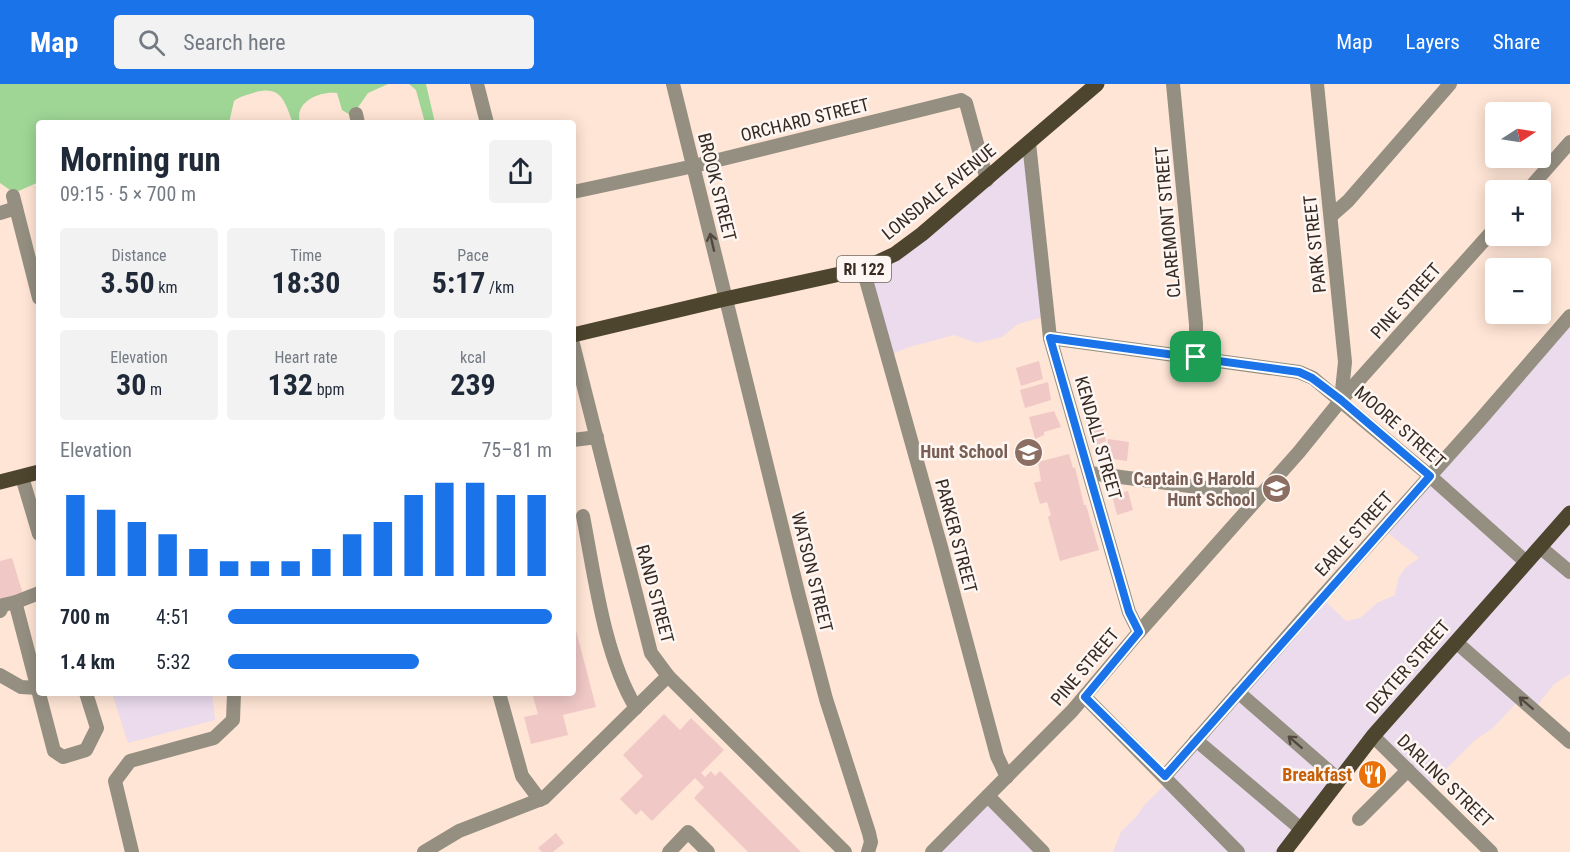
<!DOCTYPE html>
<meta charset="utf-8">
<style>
body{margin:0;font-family:"Roboto Condensed",sans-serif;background:#f2f2f3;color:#1f2937;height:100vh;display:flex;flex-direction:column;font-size:22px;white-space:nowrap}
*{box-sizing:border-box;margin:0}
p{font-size:20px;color:#747a83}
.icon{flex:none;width:33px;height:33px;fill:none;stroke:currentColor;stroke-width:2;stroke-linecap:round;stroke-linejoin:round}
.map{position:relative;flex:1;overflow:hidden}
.side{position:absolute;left:36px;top:36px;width:540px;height:576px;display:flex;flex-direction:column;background:#fff;border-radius:6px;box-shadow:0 3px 15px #0003}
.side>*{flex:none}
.needle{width:39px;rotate:78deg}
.fabs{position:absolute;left:1485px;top:18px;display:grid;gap:12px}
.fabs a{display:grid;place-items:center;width:66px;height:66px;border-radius:6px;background:#fff;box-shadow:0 3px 15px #0003;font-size:30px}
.pin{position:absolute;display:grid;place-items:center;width:51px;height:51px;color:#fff;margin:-26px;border-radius:12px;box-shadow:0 3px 9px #0006}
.round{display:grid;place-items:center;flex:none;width:63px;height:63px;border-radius:6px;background:#f2f2f3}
.headline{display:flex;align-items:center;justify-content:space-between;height:102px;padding:0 24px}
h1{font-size:33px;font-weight:700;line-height:45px}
.stats{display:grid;grid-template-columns:repeat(3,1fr);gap:9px;height:102px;padding:6px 24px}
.stats div{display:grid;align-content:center;border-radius:6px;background:#f2f2f3;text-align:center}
.stats b{font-size:30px;font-weight:700}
.stats small{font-size:16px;font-weight:400}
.stats p{font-size:16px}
.chart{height:168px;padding:12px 24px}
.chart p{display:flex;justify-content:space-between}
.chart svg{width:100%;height:108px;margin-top:6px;stroke:#1a73e8;stroke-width:6}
ul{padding:0 24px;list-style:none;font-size:20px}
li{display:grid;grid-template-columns:96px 72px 1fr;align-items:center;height:45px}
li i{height:15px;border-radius:8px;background:#1a73e8}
header{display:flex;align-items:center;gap:36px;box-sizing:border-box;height:84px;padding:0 30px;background:#1a73e8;color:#fff}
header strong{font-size:28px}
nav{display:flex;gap:33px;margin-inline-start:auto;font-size:21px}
.search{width:420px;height:54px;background:#f2f2f3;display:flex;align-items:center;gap:15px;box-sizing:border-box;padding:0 21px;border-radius:6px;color:#747a83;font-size:22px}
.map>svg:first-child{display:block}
.commercial{fill:#ebdbed}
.green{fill:#9fd696}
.building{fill:#f0c8c6}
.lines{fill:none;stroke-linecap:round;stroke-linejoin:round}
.minor{stroke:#948f81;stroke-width:14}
.major{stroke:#4e452e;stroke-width:15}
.oneway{stroke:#53483f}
.route-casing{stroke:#fff;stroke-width:12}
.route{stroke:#1a73e8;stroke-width:8}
.labels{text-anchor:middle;stroke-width:5;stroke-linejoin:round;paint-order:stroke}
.shield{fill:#fdf6f2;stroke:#726761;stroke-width:1.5}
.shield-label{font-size:16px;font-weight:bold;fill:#372a23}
.street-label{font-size:18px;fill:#372a23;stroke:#fdf6f2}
.education-label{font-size:18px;font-weight:bold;fill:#785e54;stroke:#fdf6f2;text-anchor:end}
.food-label{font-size:18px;font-weight:bold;fill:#c56008;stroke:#fdf6f2;text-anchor:end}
</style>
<header>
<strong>Map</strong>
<div class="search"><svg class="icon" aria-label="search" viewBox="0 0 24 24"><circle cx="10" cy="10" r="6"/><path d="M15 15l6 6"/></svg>Search here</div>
<nav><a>Map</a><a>Layers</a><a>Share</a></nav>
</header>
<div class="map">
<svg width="1570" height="768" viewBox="0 0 1570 768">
<rect width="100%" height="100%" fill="#ffe5d5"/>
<!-- commercial -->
<g class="commercial">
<path d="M1025 60 1043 233 1018 240 1002 253 977 259 954 251 906 264 886 273 862 193Z"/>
<path d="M1570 227V590L1554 600 1533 627 1518 617 1493 644 1475 656 1426 705 1374 656 1281 768H1113L1121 748 1137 732 1145 720 1166 700 1321 513 1346 537 1360 534 1377 519 1395 511 1398 495 1405 484 1419 474 1383 445Z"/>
<path d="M112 609H212L215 636 128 659Z"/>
<path d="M982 714 1038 768H926Z"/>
</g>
<!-- green -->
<g class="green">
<path d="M0 0H388L368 9 352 32 342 26 337 9C319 7 294 18 300 39H293C285 19 282 1 256 8 248 11 240 12 234 17L229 39H39V98L14 109 0 99Z"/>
<path d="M409 0H426L435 39H425L416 6Z"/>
</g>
<!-- building -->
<g class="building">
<path d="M1039 277 1043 295 1021 302 1016 284Z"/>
<path d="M1048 298 1051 316 1025 324 1020 306Z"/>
<path d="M1054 327 1061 343 1044 348V351L1035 355 1029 333Z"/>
<path d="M1101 331 1106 357 1097 361 1095 360 1087 335Z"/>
<path d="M1108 355 1129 358 1127 377 1105 374Z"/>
<path d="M1069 370 1073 384 1075 383 1084 421H1086L1099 466 1060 477 1048 433 1051 431 1047 418 1040 420 1034 399 1041 397 1038 378Z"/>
<path d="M1128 407 1133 426 1117 431 1112 411Z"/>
<path d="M12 474 23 510 0 516V477Z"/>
<path d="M573 535 596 623 563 631 568 651 531 660 524 633 538 630 532 609H573Z"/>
<path d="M664 630 680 646 691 634 724 666 701 689 705 693 711 687 715 692 720 687 801 768H748L694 714 704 703 695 694 652 737 641 726 636 731 620 715 643 692 623 671Z"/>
<path d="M556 749 564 759 553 768H542L538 764Z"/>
</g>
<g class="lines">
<!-- minor -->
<g class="minor">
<path d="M477 0 487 39"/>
<path d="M673 0 799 512 826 615 869 749 871 758 868 768"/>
<path d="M1173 0 1196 240V273"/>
<path d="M1317 0 1345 278 1341 316"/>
<path d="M356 30 358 39"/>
<path d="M1029 59 1050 254 1129 528 1139 548"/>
<path d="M1528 106 1570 58"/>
<path d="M573 108 694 82 961 16 966 19 987 96"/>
<path d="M13 112 39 214"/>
<path d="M0 129 16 124"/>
<path d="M1331 132 1348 117 1450 0"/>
<path d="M863 185 941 463 997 672 1007 693"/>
<path d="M1050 254 1299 288 1313 294 1430 392 1526 478"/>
<path d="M573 260 651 569 668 592 845 768"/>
<path d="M573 356 597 353"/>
<path d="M1090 389 1259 411"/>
<path d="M22 393 39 450"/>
<path d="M583 432C595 494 604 571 636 624"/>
<path d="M1540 463 1570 488"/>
<path d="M39 509 16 518 17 525 54 667 63 673 86 666 97 644 86 609"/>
<path d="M0 527 3 521 16 518"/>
<path d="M1456 558 1570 658"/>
<path d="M0 591 21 603 38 604"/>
<path d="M1238 608 1339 696"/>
<path d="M499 609 522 692 540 716"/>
<path d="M1085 613 1238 768"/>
<path d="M1373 652 1491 768"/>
<path d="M1196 656 1301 745"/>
<path d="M1165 692 1320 515 1481 335 1570 232"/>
<path d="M988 712 1043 768"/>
<path d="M1359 735 1408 686"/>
<path d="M132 768 115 697 130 677 214 654 233 636 234 609"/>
<path d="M424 768 459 747 544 714 668 592"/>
<path d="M669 768 688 748 708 768"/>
<path d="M932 768 1072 627 1139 548 1299 368 1341 316 1496 143"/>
</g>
<!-- major -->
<g class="major">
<path d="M573 251 725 215 863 185 895 170 922 150 1097 0"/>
<path d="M0 398 39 388"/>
<path d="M1284 768 1373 652 1570 429"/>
</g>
</g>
<!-- one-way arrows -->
<defs><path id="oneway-shaft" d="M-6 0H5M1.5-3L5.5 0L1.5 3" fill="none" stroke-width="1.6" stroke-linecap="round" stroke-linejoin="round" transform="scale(1.5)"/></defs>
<g class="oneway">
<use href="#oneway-shaft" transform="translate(712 158) rotate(-103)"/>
<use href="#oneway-shaft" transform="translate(1526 619) rotate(-139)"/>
<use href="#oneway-shaft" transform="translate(1295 658) rotate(-139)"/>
</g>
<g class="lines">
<defs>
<path id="route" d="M1050 254 1299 288 1312 294 1341 316 1430 392 1165 692 1085 613 1139 548 1129 528Z"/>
</defs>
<!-- route casing -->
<use href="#route" class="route-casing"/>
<!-- route -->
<use href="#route" class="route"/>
</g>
<!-- icons -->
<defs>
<symbol id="school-disc" viewBox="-11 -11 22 22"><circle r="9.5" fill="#8d6e63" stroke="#fdf6f2"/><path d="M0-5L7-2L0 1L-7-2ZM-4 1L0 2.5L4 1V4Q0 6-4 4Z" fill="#fff"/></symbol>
<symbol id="restaurant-disc" viewBox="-11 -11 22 22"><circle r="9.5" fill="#e8710a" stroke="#fdf6f2"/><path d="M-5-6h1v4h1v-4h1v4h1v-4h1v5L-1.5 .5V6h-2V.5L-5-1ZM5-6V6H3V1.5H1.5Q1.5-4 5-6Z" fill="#fff"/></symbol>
</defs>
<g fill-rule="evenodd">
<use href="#school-disc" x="1012" y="352" width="33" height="33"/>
<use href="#school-disc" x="1260" y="388" width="33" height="33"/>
<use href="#restaurant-disc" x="1356" y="674" width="33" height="33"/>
</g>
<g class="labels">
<!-- shield labels -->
<rect class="shield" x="837" y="172" width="54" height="26" rx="4.5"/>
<g class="shield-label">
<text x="864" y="191">RI 122</text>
</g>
<!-- street labels -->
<g class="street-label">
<text transform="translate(805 36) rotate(-14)" y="6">ORCHARD STREET</text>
<text transform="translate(717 103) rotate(76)" y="6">BROOK STREET</text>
<text transform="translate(939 108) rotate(-39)" y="6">LONSDALE AVENUE</text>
<text transform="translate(1168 138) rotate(-95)" y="6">CLAREMONT STREET</text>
<text transform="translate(1315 160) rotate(-96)" y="6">PARK STREET</text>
<text transform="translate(1406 217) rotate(-48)" y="6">PINE STREET</text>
<text transform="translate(1400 343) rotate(41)" y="6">MOORE STREET</text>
<text transform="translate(1098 354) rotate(74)" y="6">KENDALL STREET</text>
<text transform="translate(1354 450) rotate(-48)" y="6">EARLE STREET</text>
<text transform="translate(956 452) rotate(75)" y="6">PARKER STREET</text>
<text transform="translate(812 488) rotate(76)" y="6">WATSON STREET</text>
<text transform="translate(655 510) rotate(75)" y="6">RAND STREET</text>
<text transform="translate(1085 583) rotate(-50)" y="6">PINE STREET</text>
<text transform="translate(1408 583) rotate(-49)" y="6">DEXTER STREET</text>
<text transform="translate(1445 697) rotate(44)" y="6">DARLING STREET</text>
</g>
<!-- education labels -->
<g class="education-label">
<text x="1008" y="374">Hunt School</text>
<text x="1255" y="401">Captain G Harold<tspan x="1255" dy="21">Hunt School</tspan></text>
</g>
<!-- food labels -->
<g class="food-label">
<text x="1352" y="697">Breakfast</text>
</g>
</g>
</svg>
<div class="fabs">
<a><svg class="needle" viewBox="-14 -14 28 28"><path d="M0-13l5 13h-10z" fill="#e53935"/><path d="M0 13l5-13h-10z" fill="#747a83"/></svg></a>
<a>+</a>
<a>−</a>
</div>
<div class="pin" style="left:1196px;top:273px;background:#1e9e55"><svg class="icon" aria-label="arrive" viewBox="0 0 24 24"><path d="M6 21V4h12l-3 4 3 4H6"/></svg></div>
<section class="side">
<div class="headline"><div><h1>Morning run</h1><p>09:15 · 5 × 700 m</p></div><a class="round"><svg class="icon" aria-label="share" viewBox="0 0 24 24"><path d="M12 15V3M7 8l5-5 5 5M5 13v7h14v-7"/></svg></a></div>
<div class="stats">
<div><p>Distance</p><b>3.50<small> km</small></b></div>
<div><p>Time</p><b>18:30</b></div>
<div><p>Pace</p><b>5:17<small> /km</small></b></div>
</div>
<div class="stats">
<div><p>Elevation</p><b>30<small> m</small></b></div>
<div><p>Heart rate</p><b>132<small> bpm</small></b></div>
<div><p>kcal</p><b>239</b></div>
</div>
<div class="chart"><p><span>Elevation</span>75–81 m</p>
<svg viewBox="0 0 160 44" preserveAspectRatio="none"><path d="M5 44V11M15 44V17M25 44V22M35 44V27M45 44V33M55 44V38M65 44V38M75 44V38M85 44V33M95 44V27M105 44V22M115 44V11M125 44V6M135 44V6M145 44V11M155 44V11"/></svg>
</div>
<ul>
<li><b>700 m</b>4:51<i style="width:100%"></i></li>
<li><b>1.4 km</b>5:32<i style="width:59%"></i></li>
</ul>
</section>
</div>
